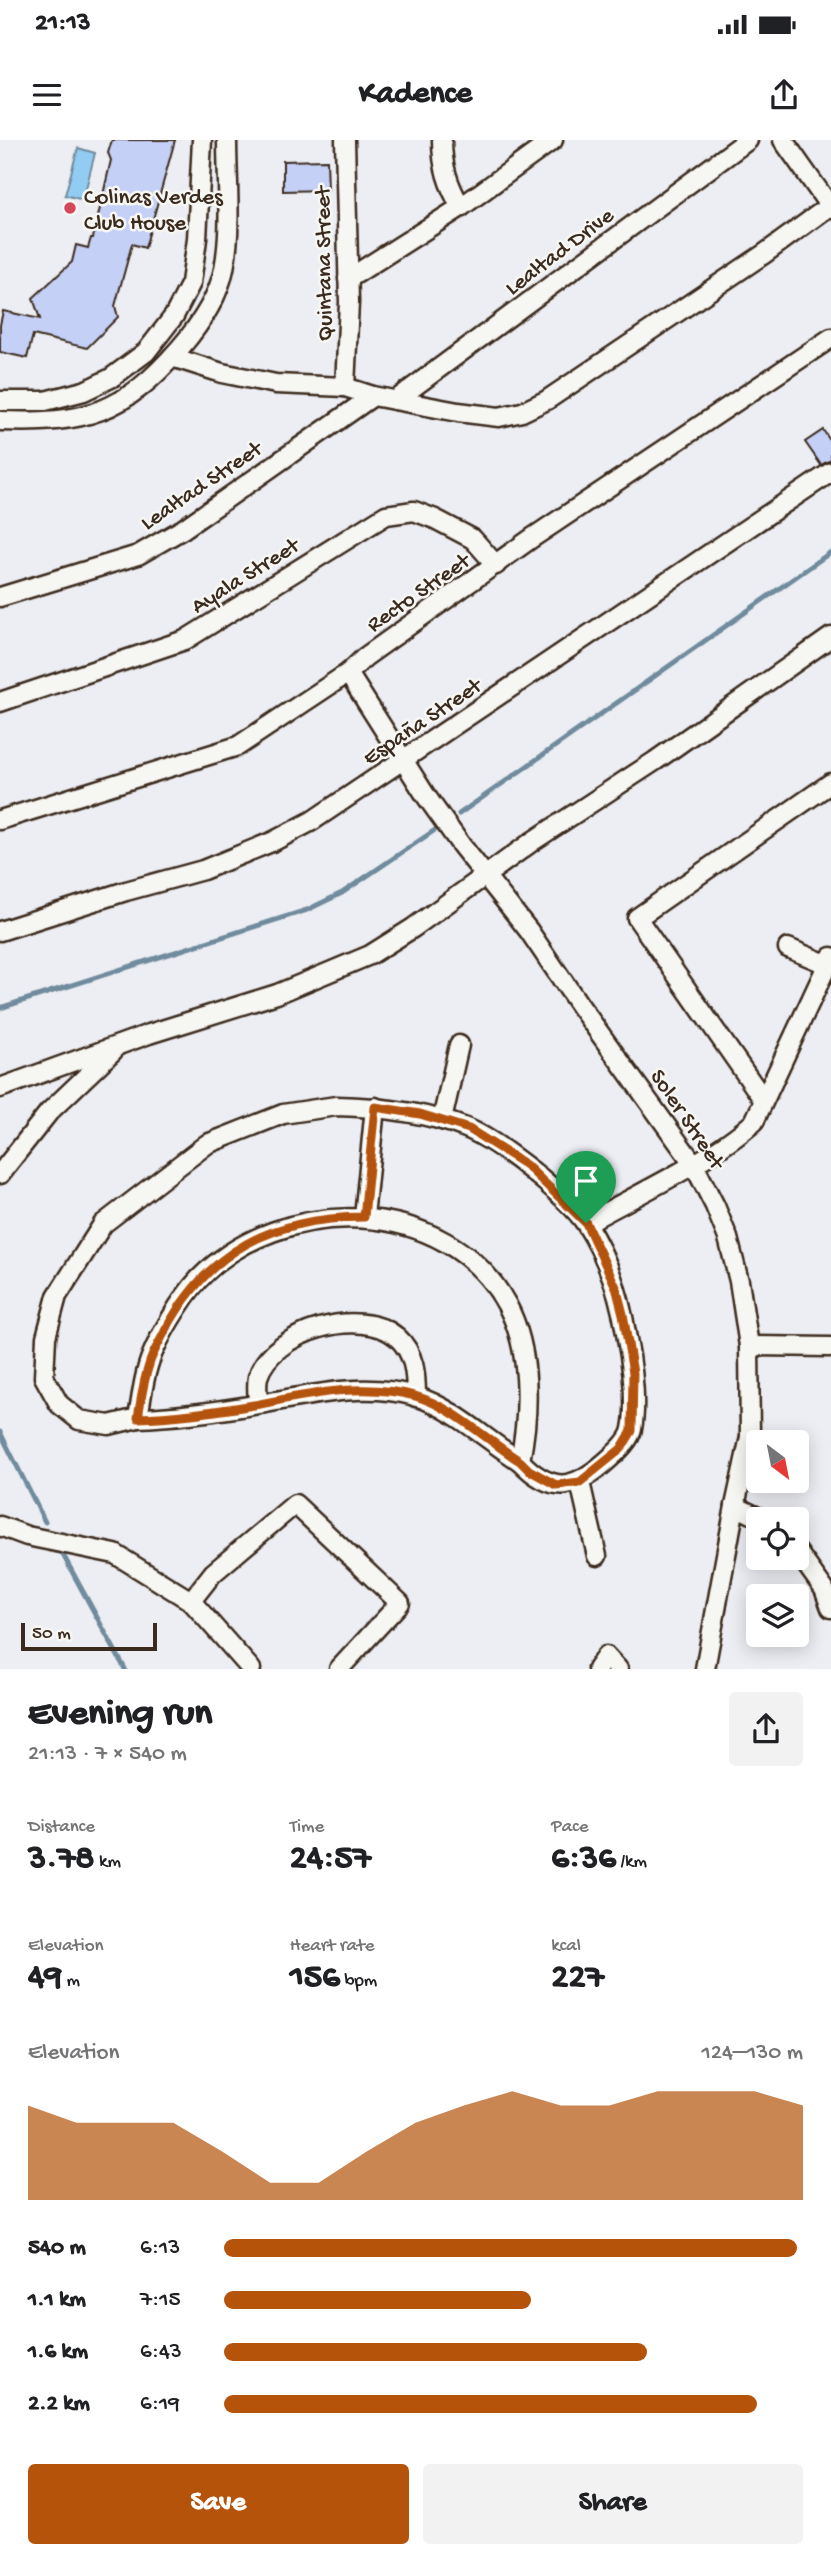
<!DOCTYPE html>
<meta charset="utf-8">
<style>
body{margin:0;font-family:"Gochi Hand",sans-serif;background:#f2f2f2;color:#202124;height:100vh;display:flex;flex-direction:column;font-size:26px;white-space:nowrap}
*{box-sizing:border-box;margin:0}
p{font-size:23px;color:#757577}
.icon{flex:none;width:38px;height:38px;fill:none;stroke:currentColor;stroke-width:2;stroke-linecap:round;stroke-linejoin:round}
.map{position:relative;height:1529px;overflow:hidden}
.sheet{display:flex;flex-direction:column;background:#fff;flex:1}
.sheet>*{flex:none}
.needle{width:46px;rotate:148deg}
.buttons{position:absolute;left:746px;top:1290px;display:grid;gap:14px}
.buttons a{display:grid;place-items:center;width:63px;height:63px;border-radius:7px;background:#fff;box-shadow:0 4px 18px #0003;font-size:35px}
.scale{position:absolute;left:21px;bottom:18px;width:136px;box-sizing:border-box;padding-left:7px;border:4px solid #3b2a1e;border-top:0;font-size:19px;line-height:24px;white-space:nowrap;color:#3b2a1e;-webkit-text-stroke:5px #f6f6f2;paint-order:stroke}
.pin{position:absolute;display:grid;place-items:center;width:60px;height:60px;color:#fff;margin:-72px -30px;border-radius:50% 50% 50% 0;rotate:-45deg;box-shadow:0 0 7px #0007}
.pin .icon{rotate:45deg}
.round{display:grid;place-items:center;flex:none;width:74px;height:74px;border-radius:7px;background:#f2f2f2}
.head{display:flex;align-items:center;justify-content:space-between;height:119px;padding:0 28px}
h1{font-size:38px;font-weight:700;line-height:52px}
.stats{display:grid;grid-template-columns:repeat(3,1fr);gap:10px;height:119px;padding:7px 28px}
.stats div{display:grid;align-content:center}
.stats b{font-size:35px;font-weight:700}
.stats small{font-size:19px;font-weight:400}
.stats p{font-size:19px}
.chart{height:196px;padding:14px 28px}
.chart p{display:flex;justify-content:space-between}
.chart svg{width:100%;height:126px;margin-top:7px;fill:#b45309;opacity:.7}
.action{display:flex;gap:14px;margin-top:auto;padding:14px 28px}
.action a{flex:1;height:80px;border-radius:7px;background:#b45309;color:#fff;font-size:28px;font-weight:700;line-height:80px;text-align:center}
.action a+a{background:#f2f2f2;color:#202124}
ul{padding:0 28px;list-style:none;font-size:23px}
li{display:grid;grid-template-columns:112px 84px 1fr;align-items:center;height:52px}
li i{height:18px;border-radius:9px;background:#b45309}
.status{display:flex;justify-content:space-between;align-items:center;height:49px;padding:0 35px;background:#fff;direction:ltr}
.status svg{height:19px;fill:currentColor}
header{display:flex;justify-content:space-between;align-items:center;height:91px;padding:0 28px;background:#fff;font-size:32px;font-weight:700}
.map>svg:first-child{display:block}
.water{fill:#93ccf2;stroke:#708b9d;stroke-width:2}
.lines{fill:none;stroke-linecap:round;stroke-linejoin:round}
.stream{stroke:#708b9d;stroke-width:5}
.building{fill:#c5d0f7;stroke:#3b2a1e;stroke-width:2}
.street-casing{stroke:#3b2a1e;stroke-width:23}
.street{stroke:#f6f6f2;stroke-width:18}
.route-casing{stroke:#fff;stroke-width:14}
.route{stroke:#b45309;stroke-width:9}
.poi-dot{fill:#d1495b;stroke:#f6f6f2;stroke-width:2.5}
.labels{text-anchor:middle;stroke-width:5;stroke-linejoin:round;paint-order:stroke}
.poi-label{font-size:23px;fill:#3b2a1e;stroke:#f6f6f2;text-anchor:start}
.street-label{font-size:23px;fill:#3b2a1e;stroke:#f6f6f2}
</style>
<div class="status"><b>21:13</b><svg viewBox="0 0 49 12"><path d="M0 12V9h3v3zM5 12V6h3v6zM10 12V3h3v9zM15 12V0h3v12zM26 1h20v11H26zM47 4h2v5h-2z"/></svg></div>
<header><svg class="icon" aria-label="menu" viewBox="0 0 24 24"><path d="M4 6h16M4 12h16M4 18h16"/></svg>Kadence<svg class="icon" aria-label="share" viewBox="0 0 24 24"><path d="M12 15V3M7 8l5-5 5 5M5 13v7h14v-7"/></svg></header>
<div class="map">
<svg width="831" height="1529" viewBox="0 0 831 1529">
<rect width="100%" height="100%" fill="#eceef3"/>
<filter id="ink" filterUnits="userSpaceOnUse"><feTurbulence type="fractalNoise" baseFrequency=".0143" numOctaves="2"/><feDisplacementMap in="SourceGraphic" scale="14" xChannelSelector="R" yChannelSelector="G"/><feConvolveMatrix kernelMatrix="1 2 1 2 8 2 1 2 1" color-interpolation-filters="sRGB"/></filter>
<g filter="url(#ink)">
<!-- water -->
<path class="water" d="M78 8 95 13 83 60 65 55Z"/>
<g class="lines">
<!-- stream -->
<g class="stream">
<path d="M459 674 831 412"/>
<path d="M0 868 307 770 342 753 435 690"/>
<path d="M0 1292 45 1382"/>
<path d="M62 1413 125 1529"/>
</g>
</g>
<!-- building -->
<g class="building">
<path d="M112 0H175L145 108 132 104 115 166 118 177 87 208 33 195 27 218 0 212V185L3 171 40 179 33 158 72 122 76 105 88 108 91 98H93L111 20 108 13Z"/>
<path d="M327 20 328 50 283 51V21Z"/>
<path d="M823 290 831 302V320L821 325 805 302Z"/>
</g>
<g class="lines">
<defs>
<g id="street">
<path d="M345 0 349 162 345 247"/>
<path d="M442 0C442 26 448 45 461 67"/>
<path d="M783 0 831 68"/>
<path d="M348 139 461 67 553 0"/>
<path d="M172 217 222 233 276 244 345 247 373 256 458 272 499 277 522 272 547 260 764 114 831 65"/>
<path d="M396 260 748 0"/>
<path d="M0 261H45L84 251 111 238 146 212 174 176 191 143 197 99 202 0"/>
<path d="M0 281C85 284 123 274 180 208 199 186 218 159 224 129 232 88 227 42 227 0"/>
<path d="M0 457 138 415 183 389 373 256"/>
<path d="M348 533 426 656 461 705 529 791 580 866 693 1023 715 1066 728 1098 739 1141 749 1206 750 1297 735 1366 705 1529"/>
<path d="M0 562 185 500 386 375 414 371 435 379 473 399 496 425"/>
<path d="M0 680 238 606 348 533 365 517 532 398 831 198"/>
<path d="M0 791 126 751 203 730 274 701 312 681 831 332"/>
<path d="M788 808 826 824"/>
<path d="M0 948 149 894 277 854 370 815 413 788 533 701 655 621 831 497"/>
<path d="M763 959 637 778 831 643"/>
<path d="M336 966C380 967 425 972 466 988 498 1001 568 1056 586 1084 608 1118 621 1159 627 1199 632 1225 637 1263 632 1289 630 1300 618 1311 610 1318 577 1348 554 1357 520 1321 530 1271 531 1210 507 1165 448 1054 280 1054 199 1139 182 1157 155 1202 148 1226 143 1242 141 1261 138 1278L109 1285 79 1280 59 1264 44 1237 46 1197 57 1156 103 1084 207 1004 283 974Z"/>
<path d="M442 980 459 905"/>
<path d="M0 1034 49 972 113 911"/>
<path d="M364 1077 375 967"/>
<path d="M586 1083C638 1054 710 1021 754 982L831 817"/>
<path d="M749 1206 831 1207"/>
<path d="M258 1264C258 1256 256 1246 258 1237 272 1191 361 1166 397 1197 415 1213 416 1235 416 1257"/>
<path d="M138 1278C179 1277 219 1271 260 1264 311 1255 364 1242 415 1256 454 1268 486 1300 520 1321"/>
<path d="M580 1342 597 1416"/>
<path d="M735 1366 762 1379"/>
<path d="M0 1386 27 1396 115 1414 191 1461 251 1529"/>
<path d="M796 1410 824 1449 831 1468"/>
<path d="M191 1461 213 1433 295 1364 400 1463 339 1529"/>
<path d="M597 1529 606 1516 618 1529"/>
</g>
</defs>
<!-- street casing -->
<use href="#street" class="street-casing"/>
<!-- street -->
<use href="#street" class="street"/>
</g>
</g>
<g class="lines" filter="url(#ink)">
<defs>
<path id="route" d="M375 967 420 974 469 989 526 1025 586 1083 616 1147 623 1174 633 1233 632 1291 621 1309 580 1342 556 1345 529 1330 520 1321C486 1300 454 1267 415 1256 364 1242 311 1254 260 1264 219 1271 179 1277 138 1278 141 1260 143 1242 149 1225 152 1213 160 1202 165 1191 209 1109 273 1078 364 1077Z"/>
</defs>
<!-- route casing -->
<use href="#route" class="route-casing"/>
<!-- route -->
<use href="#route" class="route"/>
</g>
<!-- markers -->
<circle class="poi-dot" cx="70" cy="68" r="7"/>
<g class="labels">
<!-- poi labels -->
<g class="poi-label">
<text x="84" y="63">Colinas Verdes<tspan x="84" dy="26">Club House</tspan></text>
</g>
<!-- street labels -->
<g class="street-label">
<text transform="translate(558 110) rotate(-37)" y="8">Lealtad Drive</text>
<text transform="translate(322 124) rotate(-91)" y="8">Quintana Street</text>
<text transform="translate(200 344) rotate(-34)" y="8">Lealtad Street</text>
<text transform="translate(244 434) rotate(-32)" y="8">Ayala Street</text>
<text transform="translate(417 451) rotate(-35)" y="8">Recto Street</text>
<text transform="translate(421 580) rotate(-34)" y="8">España Street</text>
<text transform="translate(689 978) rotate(56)" y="8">Soler Street</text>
</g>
</g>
</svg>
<div class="buttons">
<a><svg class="needle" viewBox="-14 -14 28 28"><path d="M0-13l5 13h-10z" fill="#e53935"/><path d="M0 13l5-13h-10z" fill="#757577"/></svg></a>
<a><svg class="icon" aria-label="locate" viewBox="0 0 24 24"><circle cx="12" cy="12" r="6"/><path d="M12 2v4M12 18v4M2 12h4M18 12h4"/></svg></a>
<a><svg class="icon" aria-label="layers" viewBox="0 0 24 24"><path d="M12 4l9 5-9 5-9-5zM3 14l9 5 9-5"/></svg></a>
</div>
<div class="scale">50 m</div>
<div class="pin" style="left:586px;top:1083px;background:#1e9e55"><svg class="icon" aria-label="arrive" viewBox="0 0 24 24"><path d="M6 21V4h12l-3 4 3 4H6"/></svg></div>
</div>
<section class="sheet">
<div class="head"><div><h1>Evening run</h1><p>21:13 · 7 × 540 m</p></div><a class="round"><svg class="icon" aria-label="share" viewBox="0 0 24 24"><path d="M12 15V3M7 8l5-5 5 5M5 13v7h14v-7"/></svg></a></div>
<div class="stats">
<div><p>Distance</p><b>3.78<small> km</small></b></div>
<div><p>Time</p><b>24:57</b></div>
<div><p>Pace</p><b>6:36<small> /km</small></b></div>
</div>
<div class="stats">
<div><p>Elevation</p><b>49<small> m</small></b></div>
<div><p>Heart rate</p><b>156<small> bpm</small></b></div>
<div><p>kcal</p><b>227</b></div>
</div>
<div class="chart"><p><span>Elevation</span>124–130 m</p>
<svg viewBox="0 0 160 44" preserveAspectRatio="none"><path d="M0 44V11L10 17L20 17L30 17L40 27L50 38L60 38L70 27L80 17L90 11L100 6L110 11L120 11L130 6L140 6L150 6L160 11V44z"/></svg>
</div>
<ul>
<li><b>540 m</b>6:13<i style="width:99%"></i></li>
<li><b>1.1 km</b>7:15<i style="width:53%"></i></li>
<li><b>1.6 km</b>6:43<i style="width:73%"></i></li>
<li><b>2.2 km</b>6:19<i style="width:92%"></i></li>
</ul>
<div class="action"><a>Save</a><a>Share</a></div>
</section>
